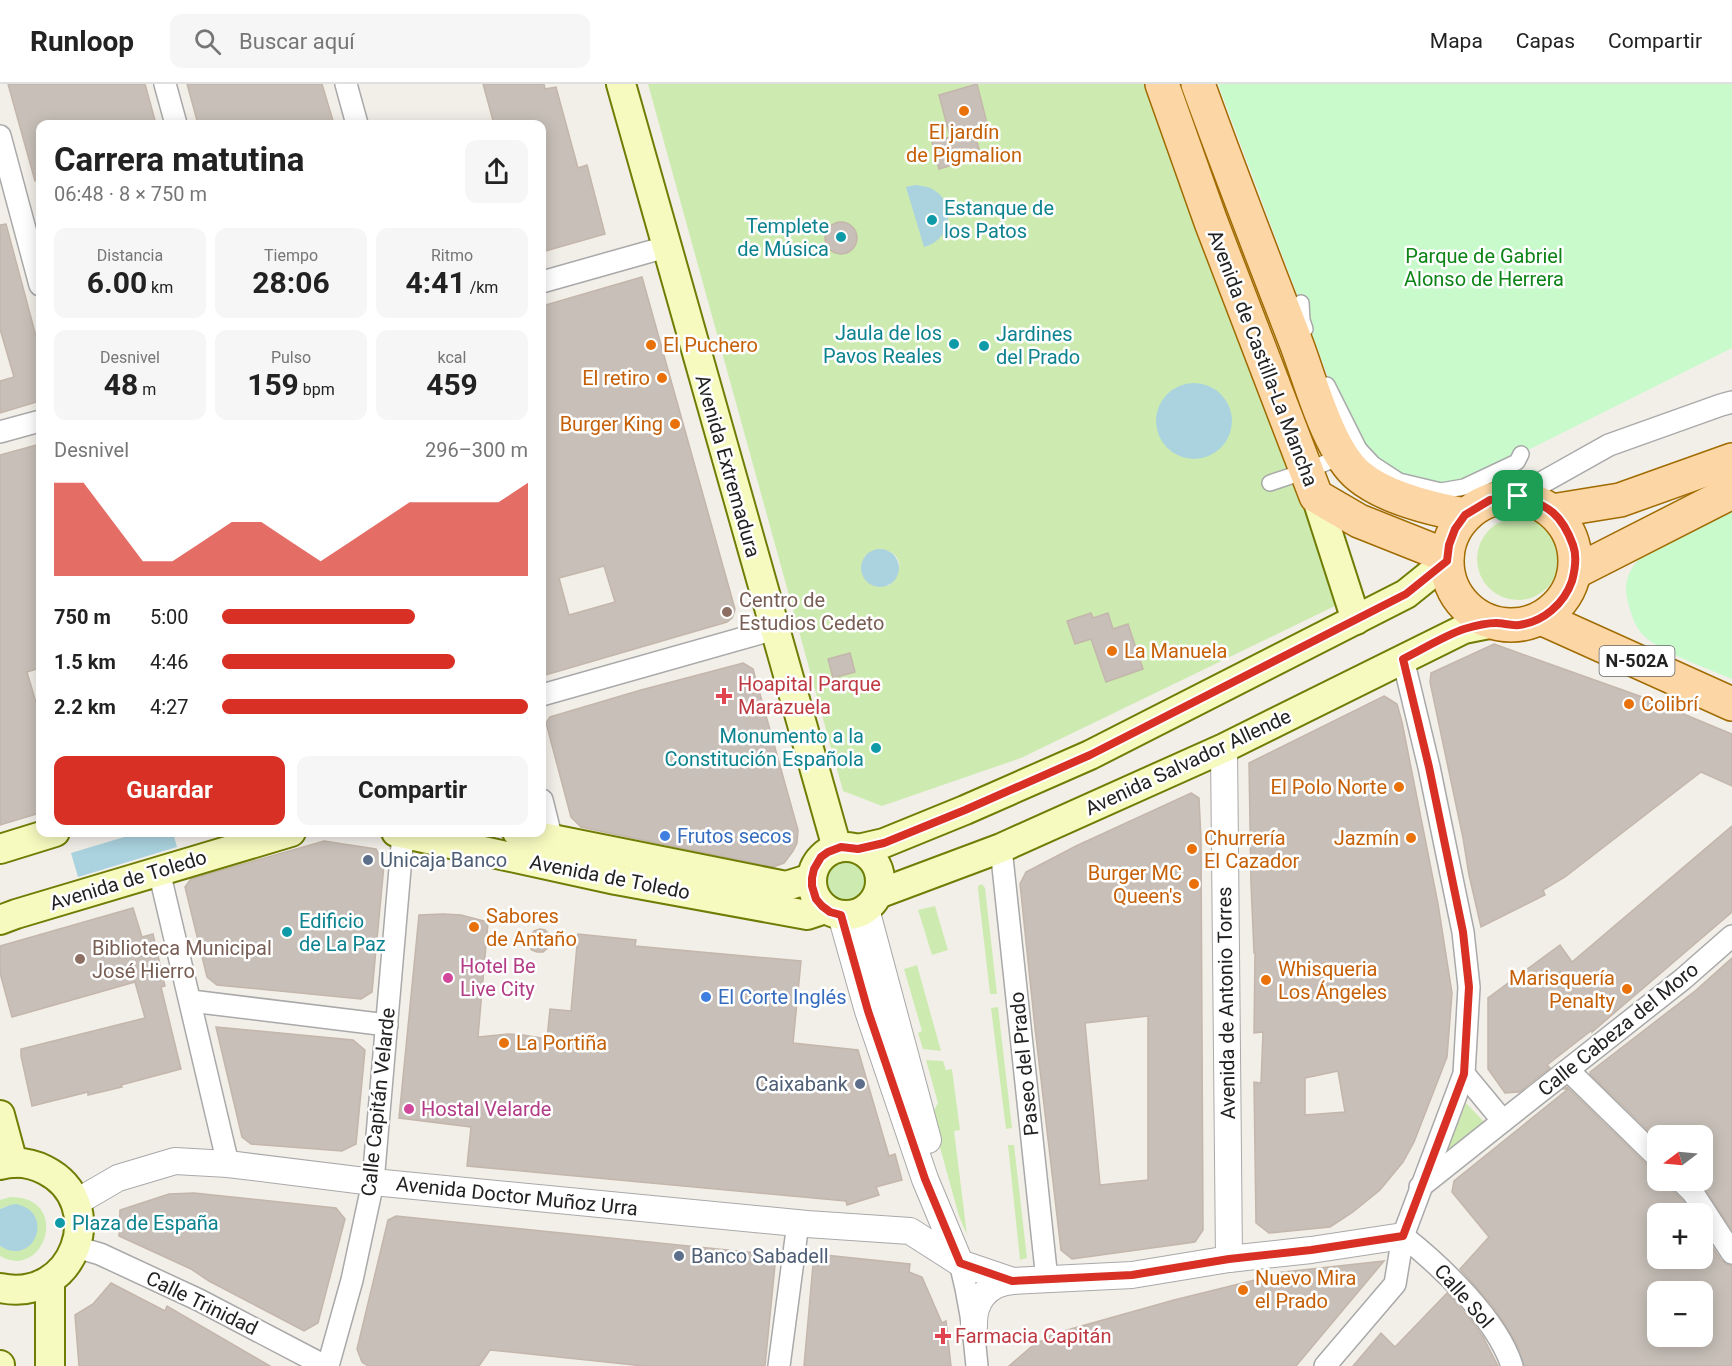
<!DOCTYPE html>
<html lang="es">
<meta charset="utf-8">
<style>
body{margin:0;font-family:Roboto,sans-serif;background:#f6f6f6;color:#222;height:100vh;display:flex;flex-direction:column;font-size:22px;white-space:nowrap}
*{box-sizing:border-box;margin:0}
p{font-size:20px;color:#767676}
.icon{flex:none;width:33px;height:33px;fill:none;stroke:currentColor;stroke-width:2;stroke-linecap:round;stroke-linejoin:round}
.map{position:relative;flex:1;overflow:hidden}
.side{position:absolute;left:36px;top:36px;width:510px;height:717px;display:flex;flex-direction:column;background:#fff;border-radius:12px;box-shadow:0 3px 15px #0003}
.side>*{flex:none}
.needle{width:39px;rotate:254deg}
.fabs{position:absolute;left:1647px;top:1041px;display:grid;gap:12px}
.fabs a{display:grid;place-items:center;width:66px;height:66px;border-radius:12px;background:#fff;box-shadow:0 3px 15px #0003;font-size:30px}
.pin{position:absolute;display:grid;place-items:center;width:51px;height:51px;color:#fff;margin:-26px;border-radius:12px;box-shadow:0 3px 9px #0006}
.round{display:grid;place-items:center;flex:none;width:63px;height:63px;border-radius:12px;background:#f6f6f6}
.headline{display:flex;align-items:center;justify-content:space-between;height:102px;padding:0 18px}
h1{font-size:33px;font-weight:700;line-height:45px}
.metrics{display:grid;grid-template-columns:repeat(3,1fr);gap:9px;height:102px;padding:6px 18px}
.metrics div{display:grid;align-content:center;border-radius:12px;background:#f6f6f6;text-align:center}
.metrics b{font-size:30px;font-weight:700}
.metrics small{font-size:16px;font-weight:400}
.metrics p{font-size:16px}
.chart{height:168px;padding:12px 18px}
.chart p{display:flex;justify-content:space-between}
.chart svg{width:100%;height:108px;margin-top:6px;fill:#d93025;opacity:.7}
.action{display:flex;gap:12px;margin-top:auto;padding:12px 18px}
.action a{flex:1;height:69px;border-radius:12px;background:#d93025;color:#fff;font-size:24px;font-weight:700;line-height:69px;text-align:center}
.action a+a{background:#f6f6f6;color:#222}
ul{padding:0 18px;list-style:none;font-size:20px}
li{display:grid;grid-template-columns:96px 72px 1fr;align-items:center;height:45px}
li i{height:15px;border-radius:8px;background:#d93025}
header{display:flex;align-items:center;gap:36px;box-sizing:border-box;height:84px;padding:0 30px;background:#fff;border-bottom:2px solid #e0e0e0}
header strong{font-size:28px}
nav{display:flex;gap:33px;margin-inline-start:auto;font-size:21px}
.search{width:420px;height:54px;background:#f6f6f6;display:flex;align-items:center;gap:15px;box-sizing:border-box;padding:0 21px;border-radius:12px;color:#767676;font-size:22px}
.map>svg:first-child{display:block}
.grass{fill:#cdebb0;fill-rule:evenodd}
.park{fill:#c8facc}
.water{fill:#aad3df}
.building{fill:#c7bfb8;stroke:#c4b6ab;stroke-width:1.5;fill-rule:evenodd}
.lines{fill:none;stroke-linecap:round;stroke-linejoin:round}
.pedestrian-casing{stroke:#a9a9a9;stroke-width:18}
.minor-casing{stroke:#a9a9a9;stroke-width:24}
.tertiary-casing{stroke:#a9a9a9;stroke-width:28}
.secondary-casing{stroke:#707d05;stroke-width:32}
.primary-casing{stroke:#a06b00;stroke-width:36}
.pedestrian{stroke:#fff;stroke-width:15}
.minor{stroke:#fff;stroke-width:21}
.tertiary{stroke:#fff;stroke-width:26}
.secondary{stroke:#f7fabf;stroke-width:28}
.primary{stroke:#fcd6a4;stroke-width:33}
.route-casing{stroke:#fff;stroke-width:12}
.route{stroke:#d93025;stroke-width:8}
.food-dot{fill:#e8710a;stroke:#fff;stroke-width:2}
.culture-dot{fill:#0f9aa8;stroke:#fff;stroke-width:2}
.education-dot{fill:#8d6e63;stroke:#fff;stroke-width:2}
.health-dot{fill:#e0444e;stroke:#fff;stroke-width:2}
.shop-dot{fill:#3f7fe0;stroke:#fff;stroke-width:2}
.service-dot{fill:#5c6f8a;stroke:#fff;stroke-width:2}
.hotel-dot{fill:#d1479c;stroke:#fff;stroke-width:2}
.labels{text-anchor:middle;stroke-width:5;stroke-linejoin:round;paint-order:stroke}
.shield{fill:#fff;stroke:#646464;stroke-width:1.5}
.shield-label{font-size:18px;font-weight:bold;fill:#222}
.food-label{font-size:20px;fill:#c56008;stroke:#fff;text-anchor:start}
.culture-label{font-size:20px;fill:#0d838f;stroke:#fff;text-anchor:start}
.park-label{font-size:20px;fill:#0c8416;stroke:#fff}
.street-label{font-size:20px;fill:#222;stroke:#fff}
.education-label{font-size:20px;fill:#785e54;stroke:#fff;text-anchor:start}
.health-label{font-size:20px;fill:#be3a42;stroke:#fff;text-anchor:start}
.shop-label{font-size:20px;fill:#366cbe;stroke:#fff;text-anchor:start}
.service-label{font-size:20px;fill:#4e5e75;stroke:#fff;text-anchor:start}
.hotel-label{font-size:20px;fill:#b23c85;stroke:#fff;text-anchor:start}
</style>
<header>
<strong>Runloop</strong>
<div class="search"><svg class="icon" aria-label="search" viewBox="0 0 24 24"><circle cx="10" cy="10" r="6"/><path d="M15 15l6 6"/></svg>Buscar aquí</div>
<nav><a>Mapa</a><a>Capas</a><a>Compartir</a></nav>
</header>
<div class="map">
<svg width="1732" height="1282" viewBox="0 0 1732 1282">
<rect width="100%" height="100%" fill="#f2efe9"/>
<!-- grass -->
<g class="grass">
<path d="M648 0H1146L1341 519 1021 674 882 722 843 707ZM880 465C889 466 901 472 899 483 899 489 893 496 890 501L878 503 864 473 869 469Z"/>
<circle cx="1518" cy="475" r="41"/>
<circle cx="846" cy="798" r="21"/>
<path d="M982 800 985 804 997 910H990L978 805V802Z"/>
<path d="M935 822 948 866 932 871 918 826Z"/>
<path d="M917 881 941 967 923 965 918 949 922 947 904 885Z"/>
<path d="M998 923 1012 1044 1006 1045 991 924Z"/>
<path d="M926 976 943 977 946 986 952 985 960 1046 954 1047 967 1151 959 1132 931 1031 938 1019Z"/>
<path d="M1466 1019 1485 1039 1447 1067Z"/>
<path d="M1008 1061H1014L1027 1174 1020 1176Z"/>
<path d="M10 1113C72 1112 45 1198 0 1172V1162L1 1163 32 1128C23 1121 10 1119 0 1125V1116Z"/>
</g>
<!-- park -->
<g class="park">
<path d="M1218 0H1732V264L1464 398 1441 402 1404 394 1377 378 1362 361 1330 298Z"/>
<path d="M1732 424V595C1709 585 1661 568 1644 552 1634 542 1630 527 1627 514 1623 493 1633 479 1649 466Z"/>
</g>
<!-- water -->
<g class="water">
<path d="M915 101C922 102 928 102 934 106 958 121 950 157 924 163L906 103Z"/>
<circle cx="1194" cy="337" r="38"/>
<circle cx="880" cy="484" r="19"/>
<path d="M141 748 173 749 177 763 78 793 71 769Z"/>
<path d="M16 1120C56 1128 34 1184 0 1162V1125L10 1121Z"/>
</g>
<!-- building -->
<g class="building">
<path d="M8 0H145L156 40H40V96L35 97Z"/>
<path d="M187 0H322L334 40H198Z"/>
<path d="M483 0H544L545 5 556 3 578 84 587 81 605 150 542 168V40H494Z"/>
<path d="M977 0 988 43 974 47 979 65 967 68 969 76 939 85 932 58 950 53 939 11Z"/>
<circle cx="841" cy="154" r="16"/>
<path d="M6 140 40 267V317L0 329V297L14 293 0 245V141Z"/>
<path d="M642 193 735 525 734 529 732 534 727 538 542 592V222ZM604 482 615 518 569 531 559 494Z"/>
<path d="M40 360V584L27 588 40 632V729L0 741V371Z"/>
<path d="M1091 529 1093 534 1108 529 1113 545 1128 540 1143 585 1106 598 1091 555 1075 560 1067 537Z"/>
<path d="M1494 560 1645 614 1732 650V702L1701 688 1565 793 1543 806 1545 811 1481 843 1469 791 1463 754 1430 598 1431 589Z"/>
<path d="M850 569 855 588 833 594 828 575Z"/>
<path d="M743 579 753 585 798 746 797 759 793 767 784 779 773 783 628 753 581 743 571 733 546 639 550 633 641 606Z"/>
<path d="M1384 612 1397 620 1402 638 1438 820 1452 909 1447 973 1414 1058 1403 1078 1380 1106 1353 1128 1330 1143 1269 1149 1256 1139 1254 998 1261 999 1263 948 1254 949 1255 869H1254L1251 800 1249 679ZM1338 987 1345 1028 1305 1031V994Z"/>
<path d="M1191 709 1199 714 1201 755 1203 1146 1195 1158 1072 1175 1061 1166 1035 944 1020 800 1026 788 1076 762ZM1148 932V1096L1100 1101 1085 939Z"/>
<path d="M1732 742V828L1592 948V946L1547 981 1550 984 1519 1008 1505 1009 1488 985V914L1560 861 1572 878Z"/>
<path d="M324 757 376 765 384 781 372 908 361 915 217 901 207 893 185 803 191 795Z"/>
<path d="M133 824 142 853 153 850 165 902 161 903 181 985 121 1001 122 1003 88 1011V1008L32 1022 21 972V965L145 934 135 898 12 933 0 889V862Z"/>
<path d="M443 830 461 831 488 838 478 953 509 950 523 951 547 955 550 925 571 927 578 850 636 856 635 862 801 877 793 959 858 966 889 1072 895 1070 902 1096 876 1103 879 1111 847 1121 846 1117 467 1082 471 1043 399 1034 419 831Z"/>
<path d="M540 845 545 846 556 857 543 868H537L532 866 528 862 527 855 534 847Z"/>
<path d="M1732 874V1146L1699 1096H1702V1052H1658V1056L1590 990V988L1695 907Z"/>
<path d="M216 943 353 956 365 966 356 1060 342 1067 251 1060 242 1053Z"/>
<path d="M1567 1003 1649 1083 1658 1086V1096H1668L1671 1105 1683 1117 1691 1130H1658V1174H1702V1147L1721 1176 1726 1180 1732 1182V1282H1524L1516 1259 1504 1239 1491 1220 1460 1185 1489 1153 1452 1108 1454 1097 1568 1005H1564ZM1658 1208H1702V1252H1658Z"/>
<path d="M194 1109 336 1124 345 1135 318 1239 304 1247 209 1197 191 1185 119 1152 120 1126 169 1110Z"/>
<path d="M396 1132 776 1171 765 1282H644L490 1266 479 1282H368L362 1278 357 1265 388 1136Z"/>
<path d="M825 1171 910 1180 909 1188 922 1193 942 1239 946 1237 951 1282H804L813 1181Z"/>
<path d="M1384 1177 1296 1282H1009L1031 1263 1053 1250 1174 1216 1259 1195 1265 1190Z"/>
<path d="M111 1199 165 1227 167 1222 270 1282H79L75 1231 93 1220Z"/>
<path d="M1447 1209 1471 1236 1483 1253 1498 1282H1353L1381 1249 1395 1263Z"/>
</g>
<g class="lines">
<defs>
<g id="pedestrian">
<path d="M1301 219 1302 236 1305 245"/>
<path d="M1359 365 1373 380 1399 397 1441 407 1464 403 1517 378 1521 370"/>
<path d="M1270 399 1306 387 1359 365 1327 301"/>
</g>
<g id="minor">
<path d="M165 0 176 40"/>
<path d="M346 0 357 40"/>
<path d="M0 52 40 201"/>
<path d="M542 198 666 163"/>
<path d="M0 348 40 337"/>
<path d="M1518 412 1609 361 1721 321 1732 318"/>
<path d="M542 611 775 545"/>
<path d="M542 716 552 756"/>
<path d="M1001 764 1047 1196"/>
<path d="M159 787 228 1080"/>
<path d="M191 917 387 941"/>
<path d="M1568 986 1658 1074"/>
<path d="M1503 1037 1683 895 1732 852"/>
<path d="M1680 1096 1693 1109 1732 1169"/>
<path d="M1420 1103 1503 1037 1464 990"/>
<path d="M1403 1152C1441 1182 1497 1235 1512 1282"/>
<path d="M76 1163 100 1170 199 1216 325 1282"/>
<path d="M960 1179C969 1213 974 1246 977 1282"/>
<path d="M328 1282 352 1196 373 1098 403 750"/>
<path d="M779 1282 798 1139"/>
<path d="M1325 1282 1395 1200 1403 1152 1464 990 1469 903 1463 848 1429 683 1403 575"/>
</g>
<g id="tertiary">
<path d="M1224 664 1229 1175"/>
<path d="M866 825 928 1056"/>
<path d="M841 831 868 927 925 1095 960 1179"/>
<path d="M75 1119 118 1094 175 1077 228 1080 373 1098 807 1140 910 1147 960 1179 1013 1197 1132 1191 1229 1175 1311 1166 1403 1152"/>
<path d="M974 1242C973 1217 987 1199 1013 1197"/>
</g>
<g id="secondary">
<path d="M621 0 837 764"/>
<path d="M1316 412 1356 536"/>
<path d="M396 748 616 796 807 831 825 825"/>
<path d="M517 748 786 802 812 794"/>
<circle cx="846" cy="797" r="34"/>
<path d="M0 765 55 748"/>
<path d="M858 765 884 759 965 726 1090 671 1406 510 1447 477"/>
<path d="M878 810 1001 764 1224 664 1464 545 1494 539"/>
<path d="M0 836 16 830 291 748"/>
<path d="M0 1031 13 1079"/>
<path d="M0 1081C15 1077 31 1079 45 1086 110 1119 75 1220 0 1204"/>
<path d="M50 1197V1282"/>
<path d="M0 1281V1282"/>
</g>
<g id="primary">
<path d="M1162 0 1211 138 1316 412 1359 437 1447 472"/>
<path d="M1198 0C1229 86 1262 171 1295 256 1310 294 1328 367 1359 392 1384 413 1433 425 1465 431"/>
<circle cx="1511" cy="477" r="64"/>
<path d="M1552 427 1620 416 1732 376"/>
<path d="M1575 488 1732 408"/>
<path d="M1541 534 1732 620"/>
</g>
</defs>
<!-- pedestrian casing -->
<use href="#pedestrian" class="pedestrian-casing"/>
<!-- minor casing -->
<use href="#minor" class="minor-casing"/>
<!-- tertiary casing -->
<use href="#tertiary" class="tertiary-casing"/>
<!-- secondary casing -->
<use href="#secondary" class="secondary-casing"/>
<!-- primary casing -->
<use href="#primary" class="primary-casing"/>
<!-- pedestrian -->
<use href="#pedestrian" class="pedestrian"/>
<!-- minor -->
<use href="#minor" class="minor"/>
<!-- tertiary -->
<use href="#tertiary" class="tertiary"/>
<!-- secondary -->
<use href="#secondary" class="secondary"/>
<!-- primary -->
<use href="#primary" class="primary"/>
</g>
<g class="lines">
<defs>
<path id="route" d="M1518 412C1549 421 1562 431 1573 461 1577 472 1575 486 1572 497 1564 520 1543 538 1519 541 1511 542 1503 539 1496 539 1486 539 1474 542 1464 545 1446 551 1421 566 1403 575L1429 683 1463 848 1469 903 1464 990 1403 1152 1311 1166 1229 1175 1132 1191 1012 1197 960 1179 925 1095 868 927 841 831 830 828 822 822 816 815 812 802V794L814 785 821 773 828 768 841 763 858 765 884 759 965 726 1090 671 1406 510 1447 477 1449 461 1455 445 1465 431 1490 416Z"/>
</defs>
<!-- route casing -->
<use href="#route" class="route-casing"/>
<!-- route -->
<use href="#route" class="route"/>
</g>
<!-- markers -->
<g class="food-dot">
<circle cx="964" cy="27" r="6"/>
<circle cx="651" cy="261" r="6"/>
<circle cx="662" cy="294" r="6"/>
<circle cx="675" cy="340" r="6"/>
<circle cx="1112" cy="567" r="6"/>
<circle cx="1629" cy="620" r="6"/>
<circle cx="1399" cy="703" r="6"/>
<circle cx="1411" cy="754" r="6"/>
<circle cx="1192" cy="765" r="6"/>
<circle cx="1194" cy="800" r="6"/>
<circle cx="474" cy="843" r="6"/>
<circle cx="1266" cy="896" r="6"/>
<circle cx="1627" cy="905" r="6"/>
<circle cx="504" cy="959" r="6"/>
<circle cx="1243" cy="1206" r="6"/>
</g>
<g class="culture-dot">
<circle cx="932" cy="136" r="6"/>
<circle cx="841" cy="153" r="6"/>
<circle cx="954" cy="260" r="6"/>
<circle cx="984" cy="262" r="6"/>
<circle cx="876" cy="664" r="6"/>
<circle cx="287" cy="848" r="6"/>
<circle cx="60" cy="1139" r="6"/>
</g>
<g class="education-dot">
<circle cx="727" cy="528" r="6"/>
<circle cx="80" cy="875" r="6"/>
</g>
<g class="health-dot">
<path d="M721 603h6v6h6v6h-6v6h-6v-6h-6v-6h6z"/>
<path d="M940 1243h6v6h6v6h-6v6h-6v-6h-6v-6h6z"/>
</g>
<g class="shop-dot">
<circle cx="665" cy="752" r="6"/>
<circle cx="706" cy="913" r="6"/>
</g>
<g class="service-dot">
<circle cx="368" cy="776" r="6"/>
<circle cx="860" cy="1000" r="6"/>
<circle cx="679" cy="1172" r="6"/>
</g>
<g class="hotel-dot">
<circle cx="448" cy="894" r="6"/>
<circle cx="409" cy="1025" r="6"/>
</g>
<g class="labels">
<!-- shield labels -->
<rect class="shield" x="1599.5" y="562" width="75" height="30" rx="4.5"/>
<g class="shield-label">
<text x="1637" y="583">N-502A</text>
</g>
<!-- food labels -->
<g class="food-label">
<text x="964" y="55" text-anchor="middle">El jardín<tspan x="964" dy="23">de Pigmalion</tspan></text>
<text x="663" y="268">El Puchero</text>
<text x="650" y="301" text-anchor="end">El retiro</text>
<text x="663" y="347" text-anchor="end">Burger King</text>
<text x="1124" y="574">La Manuela</text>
<text x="1641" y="627">Colibrí</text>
<text x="1387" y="710" text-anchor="end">El Polo Norte</text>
<text x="1204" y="761">Churrería<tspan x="1204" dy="23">El Cazador</tspan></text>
<text x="1399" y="761" text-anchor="end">Jazmín</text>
<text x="1182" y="796" text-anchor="end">Burger MC<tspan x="1182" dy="23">Queen's</tspan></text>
<text x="486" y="839">Sabores<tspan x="486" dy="23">de Antaño</tspan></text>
<text x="1278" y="892">Whisqueria<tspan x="1278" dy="23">Los Ángeles</tspan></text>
<text x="1615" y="901" text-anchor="end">Marisquería<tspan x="1615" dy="23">Penalty</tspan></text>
<text x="516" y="966">La Portiña</text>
<text x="1255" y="1201">Nuevo Mira<tspan x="1255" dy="23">el Prado</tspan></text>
</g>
<!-- culture labels -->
<g class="culture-label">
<text x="944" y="131">Estanque de<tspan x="944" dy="23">los Patos</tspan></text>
<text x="829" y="149" text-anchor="end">Templete<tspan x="829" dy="23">de Música</tspan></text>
<text x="942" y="256" text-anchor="end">Jaula de los<tspan x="942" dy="23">Pavos Reales</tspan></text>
<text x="996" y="257">Jardines<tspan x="996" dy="23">del Prado</tspan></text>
<text x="864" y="659" text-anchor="end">Monumento a la<tspan x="864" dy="23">Constitución Española</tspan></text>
<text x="299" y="844">Edificio<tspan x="299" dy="23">de La Paz</tspan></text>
<text x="72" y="1146">Plaza de España</text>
</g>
<!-- park labels -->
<g class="park-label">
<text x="1484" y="179">Parque de Gabriel<tspan x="1484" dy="23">Alonso de Herrera</tspan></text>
</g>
<!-- street labels -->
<g class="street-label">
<text transform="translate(1263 274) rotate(69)" y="7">Avenida de Castilla-La Mancha</text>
<text transform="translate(728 382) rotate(74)" y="7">Avenida Extremadura</text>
<text transform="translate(1188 678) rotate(-25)" y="7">Avenida Salvador Allende</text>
<text transform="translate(610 793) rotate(11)" y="7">Avenida de Toledo</text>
<text transform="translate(128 796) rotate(-17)" y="7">Avenida de Toledo</text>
<text transform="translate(1226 919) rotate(-91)" y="7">Avenida de Antonio Torres</text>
<text transform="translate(1618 945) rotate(-39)" y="7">Calle Cabeza del Moro</text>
<text transform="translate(1024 980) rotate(-96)" y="7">Paseo del Prado</text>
<text transform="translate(378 1018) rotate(-84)" y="7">Calle Capitán Velarde</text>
<text transform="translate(517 1112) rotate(6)" y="7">Avenida Doctor Muñoz Urra</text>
<text transform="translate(1464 1212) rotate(49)" y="7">Calle Sol</text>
<text transform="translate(202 1219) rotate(26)" y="7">Calle Trinidad</text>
</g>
<!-- education labels -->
<g class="education-label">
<text x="739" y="523">Centro de<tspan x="739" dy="23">Estudios Cedeto</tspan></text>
<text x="92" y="871">Biblioteca Municipal<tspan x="92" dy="23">José Hierro</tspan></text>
</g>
<!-- health labels -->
<g class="health-label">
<text x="738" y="607">Hoapital Parque<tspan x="738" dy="23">Marazuela</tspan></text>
<text x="955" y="1259">Farmacia Capitán</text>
</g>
<!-- shop labels -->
<g class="shop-label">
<text x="677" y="759">Frutos secos</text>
<text x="718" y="920">El Corte Inglés</text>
</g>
<!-- service labels -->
<g class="service-label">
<text x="380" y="783">Unicaja Banco</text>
<text x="848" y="1007" text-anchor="end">Caixabank</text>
<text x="691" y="1179">Banco Sabadell</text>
</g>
<!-- hotel labels -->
<g class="hotel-label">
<text x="460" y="889">Hotel Be<tspan x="460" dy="23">Live City</tspan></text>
<text x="421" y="1032">Hostal Velarde</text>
</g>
</g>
</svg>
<div class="fabs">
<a><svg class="needle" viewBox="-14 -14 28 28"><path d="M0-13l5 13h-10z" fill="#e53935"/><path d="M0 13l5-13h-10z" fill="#767676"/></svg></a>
<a>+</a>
<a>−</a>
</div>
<div class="pin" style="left:1518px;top:412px;background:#1e9e55"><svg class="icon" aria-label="arrive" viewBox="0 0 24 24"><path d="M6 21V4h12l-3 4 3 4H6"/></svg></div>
<section class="side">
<div class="headline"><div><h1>Carrera matutina</h1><p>06:48 · 8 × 750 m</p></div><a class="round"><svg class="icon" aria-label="share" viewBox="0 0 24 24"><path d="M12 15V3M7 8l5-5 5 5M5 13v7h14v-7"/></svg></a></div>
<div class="metrics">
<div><p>Distancia</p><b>6.00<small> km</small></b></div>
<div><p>Tiempo</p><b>28:06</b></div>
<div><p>Ritmo</p><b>4:41<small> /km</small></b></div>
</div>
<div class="metrics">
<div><p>Desnivel</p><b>48<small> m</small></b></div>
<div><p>Pulso</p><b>159<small> bpm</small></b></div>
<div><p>kcal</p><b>459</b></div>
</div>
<div class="chart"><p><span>Desnivel</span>296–300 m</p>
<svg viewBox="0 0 160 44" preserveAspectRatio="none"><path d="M0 44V6L10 6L20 22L30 38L40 38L50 30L60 22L70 22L80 30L90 38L100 30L110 22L120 14L130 14L140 14L150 14L160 6V44z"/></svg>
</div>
<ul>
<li><b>750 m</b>5:00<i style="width:63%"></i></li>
<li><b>1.5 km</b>4:46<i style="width:76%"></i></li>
<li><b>2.2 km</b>4:27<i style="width:100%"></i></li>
</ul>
<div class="action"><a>Guardar</a><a>Compartir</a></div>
</section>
</div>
